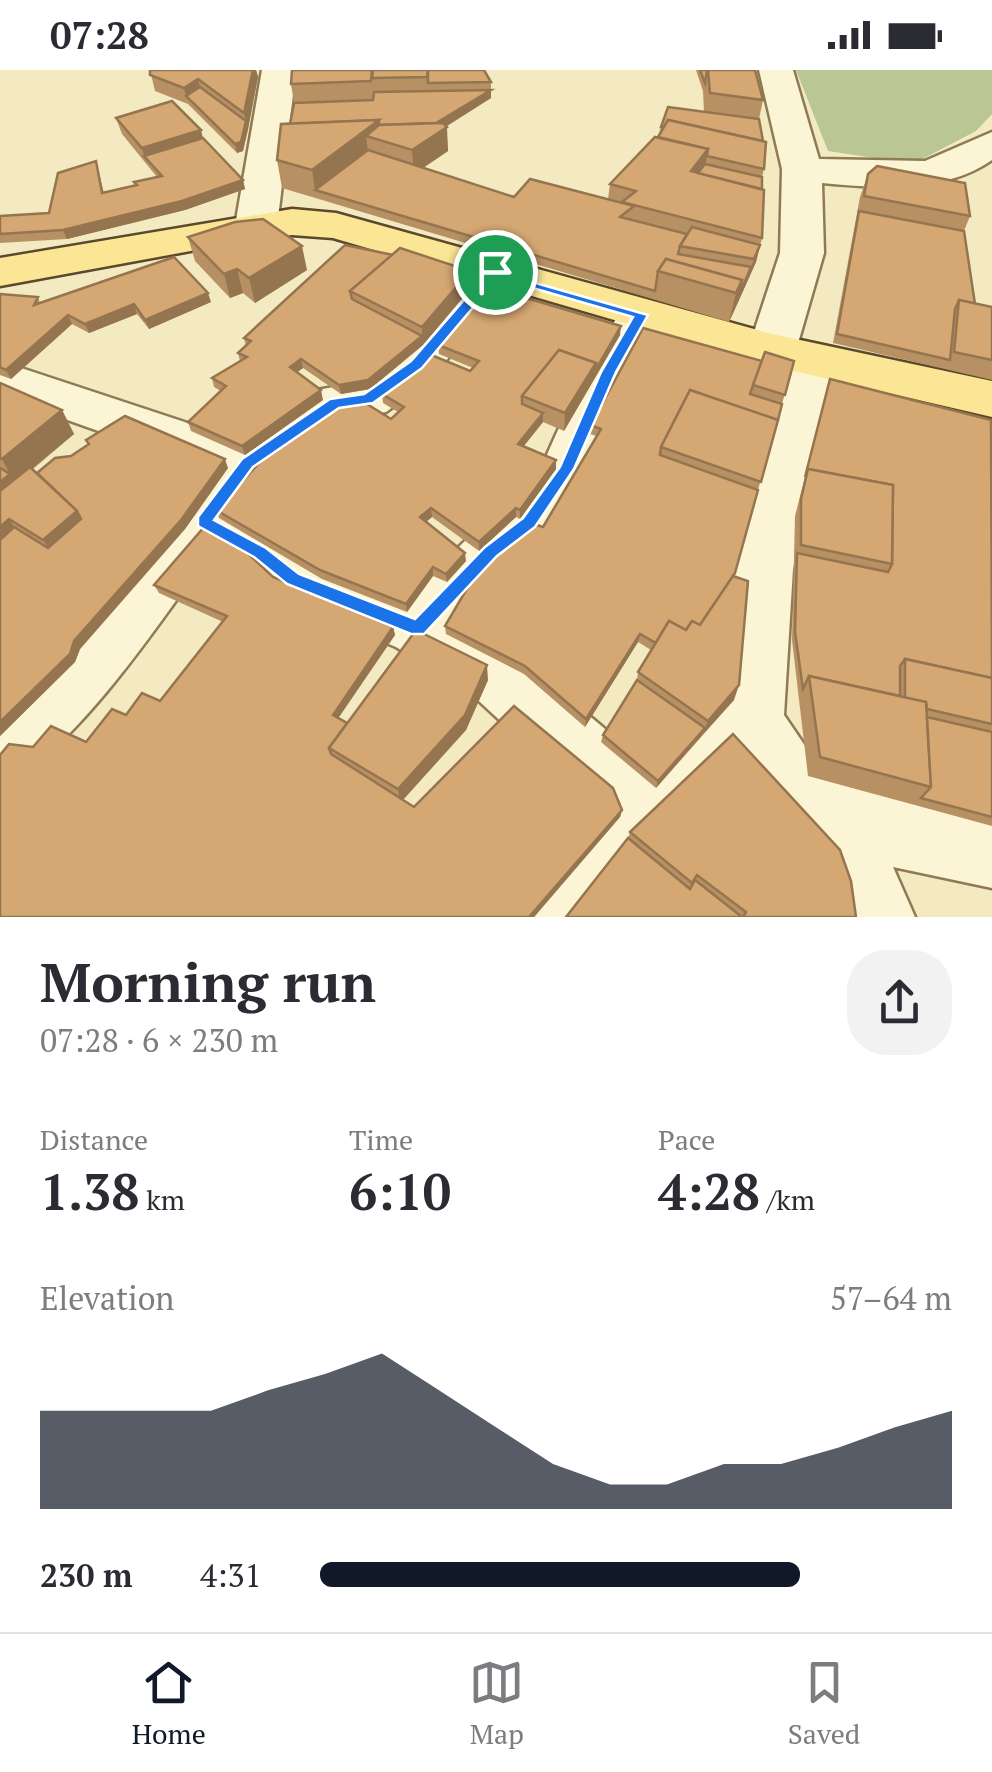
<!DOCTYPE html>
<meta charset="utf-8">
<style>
body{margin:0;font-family:"PT Serif",serif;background:#f2f2f3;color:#2b2b33;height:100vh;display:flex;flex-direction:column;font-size:38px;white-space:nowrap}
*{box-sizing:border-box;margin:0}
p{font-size:32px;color:#7c7c81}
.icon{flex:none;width:55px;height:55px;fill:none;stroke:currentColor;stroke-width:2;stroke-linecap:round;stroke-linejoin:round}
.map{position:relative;height:847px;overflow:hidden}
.side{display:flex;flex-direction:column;background:#fff;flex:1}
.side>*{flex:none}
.pin{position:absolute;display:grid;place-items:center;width:85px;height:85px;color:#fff;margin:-42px;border:5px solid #fff;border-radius:50%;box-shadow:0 2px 10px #0007}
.round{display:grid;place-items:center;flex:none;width:105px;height:105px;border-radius:40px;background:#f2f2f3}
.head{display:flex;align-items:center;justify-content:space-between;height:170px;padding:0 40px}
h1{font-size:55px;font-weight:800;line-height:75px}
.metrics{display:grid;grid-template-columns:repeat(3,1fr);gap:15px;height:170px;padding:10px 40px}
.metrics div{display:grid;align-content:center}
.metrics b{font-size:50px;font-weight:800}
.metrics small{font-size:28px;font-weight:400}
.metrics p{font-size:28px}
.chart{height:280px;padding:20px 40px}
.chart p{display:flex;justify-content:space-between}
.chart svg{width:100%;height:180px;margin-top:10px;fill:#111827;opacity:.7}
ul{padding:0 40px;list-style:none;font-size:32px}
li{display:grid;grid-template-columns:160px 120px 1fr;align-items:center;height:75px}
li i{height:25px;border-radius:12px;background:#111827}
.status{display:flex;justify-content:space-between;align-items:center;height:70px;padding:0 50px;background:#fff;direction:ltr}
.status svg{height:28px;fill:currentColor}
.tab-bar{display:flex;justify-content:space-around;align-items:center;height:140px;border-top:2px solid #e1e1e2;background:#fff;font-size:28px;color:#7c7c81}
.tab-bar a{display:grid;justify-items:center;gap:5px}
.tab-bar .on{color:#111827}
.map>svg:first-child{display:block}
.cemetery{fill:#bac694}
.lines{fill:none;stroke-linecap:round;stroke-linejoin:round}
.minor-casing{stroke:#8e7b56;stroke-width:5}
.major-casing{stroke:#5c482b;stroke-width:5}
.minor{fill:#fcf5d5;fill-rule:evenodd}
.major{fill:#fae695;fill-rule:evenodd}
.wall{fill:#b79063}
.shaded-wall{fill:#957550}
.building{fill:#d5a773;stroke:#957550;stroke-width:2.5}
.route{fill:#1a73e8;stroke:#fff;stroke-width:2.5;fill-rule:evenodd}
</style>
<div class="status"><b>07:28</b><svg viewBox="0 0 49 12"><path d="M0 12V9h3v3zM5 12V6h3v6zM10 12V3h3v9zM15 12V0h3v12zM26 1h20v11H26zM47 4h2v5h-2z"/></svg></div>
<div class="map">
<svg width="992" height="847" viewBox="0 0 992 847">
<rect width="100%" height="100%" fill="#f3eac1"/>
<!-- cemetery -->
<path class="cemetery" d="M796 0H992V44L976 61 913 94 828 81Z"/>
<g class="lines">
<defs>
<g id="minor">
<path d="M262 0H296L277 156 271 165 256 169 241 165 235 156Z"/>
<path d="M759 0H793L819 89 925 91 992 62V90C943 124 878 118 822 113L824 183 796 280 789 291 772 296 755 291 748 280 780 183 782 99Z"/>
<path d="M495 188 511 192 517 202 433 307 386 342 348 349 267 407 240 444 280 466 314 492 408 527 471 465 509 436 545 389 584 302 625 234 641 230 657 234 664 245 634 302 586 413 549 468 511 497 462 552 512 581 648 695 695 646 720 634 735 499 792 290 799 278 816 274 833 278 840 290 793 499 784 645 816 692 850 717 992 746V818L893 797 915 847H839L809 773 768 740 740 693 602 847H513L524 820 600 743 468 621 396 577 272 526 240 498 211 482C163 547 73 686 0 715V639L64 581 211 401 0 326V291L242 371 317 320 356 313 399 283 479 192Z"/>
</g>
<path id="major" d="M292 139 336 143 772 264 992 311V347L772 296 333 168 292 165 256 169 0 216V188Z"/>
</defs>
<!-- minor casing -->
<use href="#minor" class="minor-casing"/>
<!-- major casing -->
<use href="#major" class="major-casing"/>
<!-- minor -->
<use href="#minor" class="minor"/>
<!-- major -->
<use href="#major" class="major"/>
</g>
<!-- wall -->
<g class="wall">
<path d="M150 0H256L258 7 243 81 237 83 188 34 155 21Z"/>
<path d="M484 0 491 12V28L446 56 448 81 423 98 514 127 608 129 610 114 658 67 661 57 704 42 703 21 696 0H755L763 30 759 49 764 99 762 107V168L756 192 729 252 282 118 277 90 290 54 294 33 291 14Z"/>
<path d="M116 48 203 68 243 110 245 119 185 140 67 169 0 173V146L49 143 96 91 104 123 135 116 134 112 157 107 122 64Z"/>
<path d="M868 104 970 146 964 161 975 234 992 237V310L833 273 860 127Z"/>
<path d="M188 167 307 200 255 233 243 223 230 228 195 191Z"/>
<path d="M345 175 471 218 423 275 370 319 341 324 303 298 297 302 323 330 245 385 191 361 188 352 221 321 214 317 212 308 240 291 238 283 246 276 244 268Z"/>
<path d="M0 224 38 227 40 233 211 232 149 259 137 244 89 263 72 254 11 309 0 305Z"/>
<path d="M620 265 564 361 543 352 524 376 556 390V399L520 449 516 447 479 481 432 447 426 452 466 491 447 512 433 506 407 542 322 509 219 448 216 440 391 349 398 342 383 333 382 324 470 301 473 298 439 284 438 275Z"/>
<path d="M762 291H794L734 506V630L656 718 601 672 603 665 637 610 638 602 651 580 638 572 585 657 524 604 446 564 445 556 543 457 596 366 590 364 591 355Z"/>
<path d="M830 309 992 396V756L808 706 792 570 795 446Z"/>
<path d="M0 313 62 340 74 364 33 399 37 403 71 386 88 375 86 370 228 398 185 459 80 579 75 592 0 666Z"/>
<path d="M273 507 393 557 395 565 338 648 347 653 488 610 466 660 403 730 414 737 622 740 620 747 534 847 33 677 86 672 126 645 160 631 223 552 159 523 154 515Z"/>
<path d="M630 762 856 847H566L628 768Z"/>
</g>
<!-- shaded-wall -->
<g class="shaded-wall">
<path d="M253 0H256L258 7 248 60 243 81 237 83 235 74 246 51 244 43Z"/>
<path d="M198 9 202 26H186L184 18Z"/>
<path d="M491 20V28L436 63 435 54Z"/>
<path d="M379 50 381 70 366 66 369 89 315 120 312 100Z"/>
<path d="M447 57 448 81 414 104 412 80Z"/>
<path d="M201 60 205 77 144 86 147 95 142 78Z"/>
<path d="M708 79 704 102 693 117 691 101Z"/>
<path d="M243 110 245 119 185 140 67 169 63 160Z"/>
<path d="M760 175 756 192 735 239 737 230Z"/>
<path d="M302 176 307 200 255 233 249 208Z"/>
<path d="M237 199 243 223 230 228 224 204Z"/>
<path d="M470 201 471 218 423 275 370 319 341 324 339 315 422 266V257Z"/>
<path d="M742 210 735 239 729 252 736 223Z"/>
<path d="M208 223 211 232 149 259 145 250Z"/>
<path d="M134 234 137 244 89 263 85 254Z"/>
<path d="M68 245 72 254 11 309 6 300Z"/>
<path d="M621 256 620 265 564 361 565 343 596 293Z"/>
<path d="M301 289 303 298 292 306 290 297Z"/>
<path d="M321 320 323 330 245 385 242 376Z"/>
<path d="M62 340 74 364 0 425V412L10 404 2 389Z"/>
<path d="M543 343V352L518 383V374Z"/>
<path d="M225 389 228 398 185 459 80 579 75 592 0 666V652Z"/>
<path d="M556 390V399L520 449V440Z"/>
<path d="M431 438 432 447 421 456 420 447Z"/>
<path d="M516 438V447L479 481V472Z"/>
<path d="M77 441 86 457 53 486 43 470Z"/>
<path d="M9 449 20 466 0 483V457Z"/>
<path d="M465 483 466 491 447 512 446 504Z"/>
<path d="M433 497V506L407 542 406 534Z"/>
<path d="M393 557 395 565 335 653 333 645Z"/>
<path d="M640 564 638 572 585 657 586 649Z"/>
<path d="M487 595 488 610 466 660 400 733 398 719Z"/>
<path d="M739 615 734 630 702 665 708 651Z"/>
<path d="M705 658 702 665 656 718 658 711Z"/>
<path d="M622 740 620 747 534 847H529Z"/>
</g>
<!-- building -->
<g class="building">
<path d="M150 0H253L244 43 198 9 184 18 150 5Z"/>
<path d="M292 0H372L371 11 291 14Z"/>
<path d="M373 0H428L427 7 372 8Z"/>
<path d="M428 0H484L491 12 428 13Z"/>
<path d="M700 0H707L705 13Z"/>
<path d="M708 0H755L763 30 710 23Z"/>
<path d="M200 17 246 51 241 72 235 74 186 26Z"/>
<path d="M491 20 436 53 379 55V50L290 54 294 33 373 30 374 22Z"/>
<path d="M172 31 201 60 142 78 116 48Z"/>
<path d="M668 37 759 49 763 71 668 50 664 57H661Z"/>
<path d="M379 50 312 100 277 90 281 54Z"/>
<path d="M668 50 766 72 764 99 707 86 708 79 658 67Z"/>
<path d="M443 53 447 57 412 80 366 66 379 55Z"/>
<path d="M655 67 708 79 691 101 764 120 762 168 622 132 636 121 610 114Z"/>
<path d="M203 68 243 110 182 131 63 160 0 164V146L49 143 58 103 96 91 102 123 137 115 134 112 162 106 144 86Z"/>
<path d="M368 80 514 127 530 109 634 136 620 147 687 164 680 176 678 184 751 197 737 230 742 210 666 189 658 201 655 221 315 120Z"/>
<path d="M705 94 762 107V119L698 103Z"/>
<path d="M877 96 965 113 970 146 864 126 868 104Z"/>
<path d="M859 141 964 161 975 234 959 230 955 239 950 290 837 264Z"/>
<path d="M263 149 302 176 249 208 237 199 224 204 188 167 235 152Z"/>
<path d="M692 157 760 175 754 189 680 176Z"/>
<path d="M345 175 393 185 350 221 352 229 422 266 368 310 339 315 301 289 290 297 321 320 242 376 188 352 226 316 212 308 247 287 238 283 251 271 244 268Z"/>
<path d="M400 178 470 201 422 257 350 221Z"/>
<path d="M174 187 208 223 145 250 134 234 85 254 68 245 6 300 0 297V224L38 227 34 235Z"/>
<path d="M666 189 742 210 736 223 658 201Z"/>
<path d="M489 217 621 256 595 301 596 293 559 280 522 326V334L543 343 518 374 556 390 520 440 516 438 479 472 431 438 420 447 465 483 446 504 433 497 406 534 320 500 216 440 283 367 354 326 391 349 404 337 382 324 429 284 470 301 479 291 438 275Z"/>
<path d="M959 230 992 237V290L954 282Z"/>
<path d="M643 258 762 291 750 324 782 334 778 350 690 320 661 377 660 385 758 420 735 503 700 555 692 551 686 560 669 551 656 573 640 564 586 649 525 596 445 556 472 510 528 452 543 457 601 359 591 355Z"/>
<path d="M559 280 596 293 565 343 522 326Z"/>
<path d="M765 282 794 291 785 325 753 315Z"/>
<path d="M830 309 991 350 992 608 905 589 900 596V626L809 606 803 619 795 562 797 483 888 502 892 494 893 415 808 399 805 407Z"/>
<path d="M0 313 62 340 2 389 0 388Z"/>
<path d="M690 320 778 350 761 412 661 377Z"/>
<path d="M125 346 225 389 181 450 74 571 70 584 0 652V470L14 457 48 478 81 449 77 441 37 403 55 388 71 386 89 374 86 370Z"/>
<path d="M30 397 77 441 43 470 9 449 0 457V421Z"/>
<path d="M0 398 10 404 0 412Z"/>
<path d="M808 399 893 415 892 494 801 475V429Z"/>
<path d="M204 457 240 476 273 507 393 557 333 645 347 653 329 678 331 684 414 737 514 636 613 718 622 740 529 847H0V685L9 674 33 677 51 656 86 672 112 639 126 645 142 623 160 631 227 546 154 515Z"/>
<path d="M733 506 748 511 739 615 708 651 638 602 669 551 686 560 692 551 700 555Z"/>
<path d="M416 560 487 595 465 645 398 719 329 678Z"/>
<path d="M905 589 992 608V654L927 639 926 632 905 628Z"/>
<path d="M809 606 926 632 931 717 820 687Z"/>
<path d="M637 610 705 658 658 711 603 665Z"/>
<path d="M927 647 992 662V747L921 728 931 717Z"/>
<path d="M733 664 840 780 851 811 856 847H743L746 842 697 805 692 813 630 762Z"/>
<path d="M628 768 690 819 695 810 742 847H566Z"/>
</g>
<!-- route -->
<path class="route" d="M490 200 648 245 616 302 574 399 535 457 497 486 424 564H411L287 514 254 487 198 456V447L242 389 330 329 364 324 411 291ZM498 208 633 247 601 302 560 397 523 448 485 477 415 549 299 504 266 478 214 450 253 397 339 338 373 333 422 298Z"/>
</svg>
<div class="pin" style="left:495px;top:202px;background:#1e9e55"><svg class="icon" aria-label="arrive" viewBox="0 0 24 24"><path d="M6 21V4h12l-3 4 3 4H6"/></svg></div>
</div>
<section class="side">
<div class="head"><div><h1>Morning run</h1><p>07:28 · 6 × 230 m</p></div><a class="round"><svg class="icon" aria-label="share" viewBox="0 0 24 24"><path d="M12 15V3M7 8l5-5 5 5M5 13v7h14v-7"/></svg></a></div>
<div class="metrics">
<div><p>Distance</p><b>1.38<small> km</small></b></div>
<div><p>Time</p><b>6:10</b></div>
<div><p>Pace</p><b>4:28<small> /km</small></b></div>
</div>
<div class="chart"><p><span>Elevation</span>57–64 m</p>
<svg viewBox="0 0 160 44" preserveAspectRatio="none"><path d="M0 44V20L10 20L20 20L30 20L40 15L50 11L60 6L70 15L80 24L90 33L100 38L110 38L120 33L130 33L140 29L150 24L160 20V44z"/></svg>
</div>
<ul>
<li><b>230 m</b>4:31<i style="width:76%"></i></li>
</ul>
</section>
<nav class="tab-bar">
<a class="on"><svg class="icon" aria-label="home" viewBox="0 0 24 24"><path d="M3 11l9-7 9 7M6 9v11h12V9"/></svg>Home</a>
<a><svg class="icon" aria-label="map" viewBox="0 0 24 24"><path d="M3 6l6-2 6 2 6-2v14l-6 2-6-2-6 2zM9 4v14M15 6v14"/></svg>Map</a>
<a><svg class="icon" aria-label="saved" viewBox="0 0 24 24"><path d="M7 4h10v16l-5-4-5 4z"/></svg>Saved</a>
</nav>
